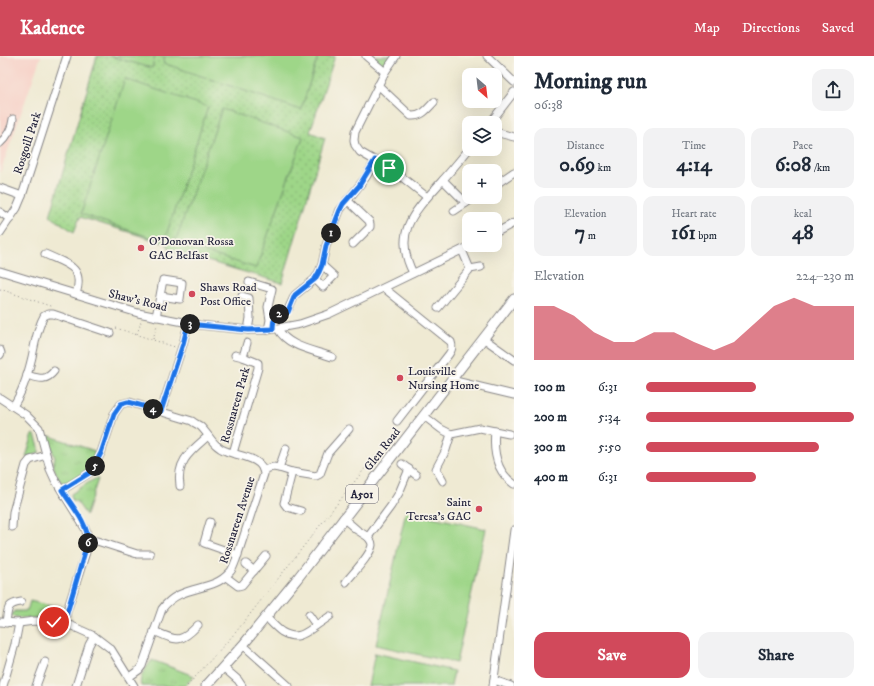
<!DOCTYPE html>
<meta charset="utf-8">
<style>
body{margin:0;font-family:"IM FELL DW Pica",serif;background:#f2f2f3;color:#1f2937;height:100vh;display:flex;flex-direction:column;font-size:15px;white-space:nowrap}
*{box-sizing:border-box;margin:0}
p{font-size:13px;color:#747a83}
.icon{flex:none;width:22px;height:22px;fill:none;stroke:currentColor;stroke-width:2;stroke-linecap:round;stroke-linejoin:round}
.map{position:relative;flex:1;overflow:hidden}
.sheet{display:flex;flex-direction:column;background:#fff;width:360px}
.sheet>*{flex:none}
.needle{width:26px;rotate:152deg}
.fabs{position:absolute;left:462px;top:12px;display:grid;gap:8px}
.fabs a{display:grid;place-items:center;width:40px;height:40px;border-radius:8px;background:#fff;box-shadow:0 4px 16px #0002;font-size:20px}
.pin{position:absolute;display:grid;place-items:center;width:34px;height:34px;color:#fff;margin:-17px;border:2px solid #fff;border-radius:50%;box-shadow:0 1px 4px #0007}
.km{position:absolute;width:20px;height:20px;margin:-10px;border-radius:50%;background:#222;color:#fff;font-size:11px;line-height:20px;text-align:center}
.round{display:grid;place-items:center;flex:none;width:42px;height:42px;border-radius:12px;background:#f2f2f3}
.summary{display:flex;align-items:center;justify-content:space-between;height:68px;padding:0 20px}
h1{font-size:22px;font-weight:700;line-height:30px}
.metrics{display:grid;grid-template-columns:repeat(3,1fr);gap:6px;height:68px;padding:4px 20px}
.metrics div{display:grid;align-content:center;border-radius:10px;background:#f2f2f3;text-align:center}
.metrics b{font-size:20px;font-weight:700}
.metrics small{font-size:11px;font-weight:400}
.metrics p{font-size:11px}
.chart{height:112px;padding:8px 20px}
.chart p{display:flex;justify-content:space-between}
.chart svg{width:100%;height:72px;margin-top:4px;fill:#d1495b;opacity:.7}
.button{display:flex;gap:8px;margin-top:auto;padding:8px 20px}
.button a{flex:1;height:46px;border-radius:12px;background:#d1495b;color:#fff;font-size:16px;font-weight:700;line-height:46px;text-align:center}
.button a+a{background:#f2f2f3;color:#1f2937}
ul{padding:0 20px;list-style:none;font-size:13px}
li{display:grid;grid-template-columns:64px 48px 1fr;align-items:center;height:30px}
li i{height:10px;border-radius:5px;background:#d1495b}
header{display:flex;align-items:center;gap:24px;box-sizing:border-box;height:56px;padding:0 20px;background:#d1495b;color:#fff}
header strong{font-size:19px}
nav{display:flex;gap:22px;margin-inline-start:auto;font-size:14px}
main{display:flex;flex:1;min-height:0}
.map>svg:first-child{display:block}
.built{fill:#f7d1c7}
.grass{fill:url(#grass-tufts);stroke:#607c62}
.park{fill:url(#park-dots);stroke:#607c62}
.garden{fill:#9ed688;stroke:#607c62}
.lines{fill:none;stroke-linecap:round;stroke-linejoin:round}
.minor-casing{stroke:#888687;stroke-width:9}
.major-casing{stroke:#888687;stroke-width:11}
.path{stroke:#888687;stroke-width:1;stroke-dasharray:1 3;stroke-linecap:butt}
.minor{stroke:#fff;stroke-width:7}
.major{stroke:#fff;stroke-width:9}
.route-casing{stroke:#fff;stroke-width:8}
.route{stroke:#1a73e8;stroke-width:5}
.poi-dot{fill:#d1495b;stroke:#f7f3e8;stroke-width:1.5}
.labels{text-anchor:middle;stroke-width:3.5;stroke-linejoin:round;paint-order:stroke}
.shield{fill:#f7f3e8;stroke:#62616f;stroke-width:1}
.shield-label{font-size:11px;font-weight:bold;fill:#22223b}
.street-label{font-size:12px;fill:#22223b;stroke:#f7f3e8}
.poi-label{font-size:12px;fill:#22223b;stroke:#f7f3e8;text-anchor:start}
</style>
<header>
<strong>Kadence</strong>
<nav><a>Map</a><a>Directions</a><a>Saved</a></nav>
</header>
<main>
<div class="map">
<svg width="514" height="630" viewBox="0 0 514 630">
<defs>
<pattern id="grass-tufts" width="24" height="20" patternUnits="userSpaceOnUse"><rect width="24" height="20" fill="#9ed688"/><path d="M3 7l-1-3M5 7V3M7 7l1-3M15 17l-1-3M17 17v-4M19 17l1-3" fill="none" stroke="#88b776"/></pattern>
<pattern id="park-dots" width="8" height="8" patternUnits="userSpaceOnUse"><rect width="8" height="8" fill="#9ed688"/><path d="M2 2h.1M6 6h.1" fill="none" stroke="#88b776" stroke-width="1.8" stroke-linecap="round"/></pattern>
</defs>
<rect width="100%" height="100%" fill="#f7f3e8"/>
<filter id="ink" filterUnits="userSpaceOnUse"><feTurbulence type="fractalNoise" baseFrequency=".025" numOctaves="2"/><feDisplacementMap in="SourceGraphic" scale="8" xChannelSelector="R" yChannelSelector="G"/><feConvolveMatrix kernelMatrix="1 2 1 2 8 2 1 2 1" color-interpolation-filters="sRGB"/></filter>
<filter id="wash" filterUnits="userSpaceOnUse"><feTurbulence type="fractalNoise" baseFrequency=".012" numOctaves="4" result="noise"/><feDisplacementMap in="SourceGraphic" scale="16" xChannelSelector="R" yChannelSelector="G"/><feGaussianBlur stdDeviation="0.9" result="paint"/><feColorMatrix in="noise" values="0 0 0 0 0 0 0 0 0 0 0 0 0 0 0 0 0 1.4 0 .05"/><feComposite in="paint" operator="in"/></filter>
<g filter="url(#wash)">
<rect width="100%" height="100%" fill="#efead3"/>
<!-- built -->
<path class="built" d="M0 0H41L0 117Z"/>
<!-- grass -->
<g class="grass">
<path d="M376 0H391L383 11 374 3Z"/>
<path d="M33 378 35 379 39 391V397L28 401H26Z"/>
<path d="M50 380 95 395 93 404 88 415 68 428H62C58 420 50 410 55 402L48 381Z"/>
<path d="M95 423H98L86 459 77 446 72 444 71 438 91 425Z"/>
<path d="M30 545 63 553 59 561 57 562H16L11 560 14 555H27Z"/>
<path d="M152 604 194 620 185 630H141C138 621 147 611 152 604Z"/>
</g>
<!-- park -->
<path class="park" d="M97 0H335L310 76 325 82 282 227 170 194 167 188 80 161 74 176 50 160Z"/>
<!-- garden -->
<g class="garden">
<path d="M109 0H155L152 12Z"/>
<path d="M165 0H318L301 54 163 7Z"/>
<path d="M125 23 208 51 164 186 81 158Z"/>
<path d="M222 53 303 81 256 212 175 187Z"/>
<path d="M406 455 486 473 456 607 376 589Z"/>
<path d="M375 597 454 615 451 630H368Z"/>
</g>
</g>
<g filter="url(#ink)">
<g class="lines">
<defs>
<g id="minor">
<path d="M366 0 385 16"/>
<path d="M396 0 385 16 355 76 354 84 355 89 360 96 398 118 427 141"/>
<path d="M487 0 514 26"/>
<path d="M378 29 411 60C422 61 427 53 434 46"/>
<path d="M490 67 514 36"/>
<path d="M495 76 514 81"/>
<path d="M0 87C8 80 12 73 13 63"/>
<path d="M443 124 466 147"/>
<path d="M495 129 514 116"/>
<path d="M0 132 22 140"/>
<path d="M347 144 369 165 370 168V171L353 188"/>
<path d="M454 155 475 141"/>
<path d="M0 156 10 163"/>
<path d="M0 177 17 152 22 140 67 0"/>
<path d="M495 177 514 167"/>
<path d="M462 194 470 213"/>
<path d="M45 198C66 208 85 210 76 238"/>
<path d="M0 215 138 257 199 269 248 274H268L300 268 329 258 472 189"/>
<path d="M413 217C392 176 415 155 441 126 451 115 460 104 469 93"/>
<path d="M315 223 323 231 334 220 322 209"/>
<path d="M249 226 272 233 268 251 270 264 268 274"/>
<path d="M384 232 451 286C453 291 452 294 449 298L397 365"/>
<path d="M242 240 249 242 250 262 248 274"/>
<path d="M289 252 295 239 315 223 319 216 322 209 326 190 340 154 366 121 375 105"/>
<path d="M438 252 470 213 481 211"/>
<path d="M156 261 163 224 182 227 180 243 161 240"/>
<path d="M278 273C288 291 313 294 332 301"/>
<path d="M483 282 514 304"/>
<path d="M0 294 1 297 0 299"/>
<path d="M243 301 247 287"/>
<path d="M27 319C38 322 46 326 54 315"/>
<path d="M451 324 514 339"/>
<path d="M0 342 26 359 39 372 50 413 55 424 86 474 88 485 86 496 67 555 64 567"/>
<path d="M13 350C23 336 28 318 32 301 35 287 37 272 44 260L48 258H53L110 277"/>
<path d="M161 355 183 288 188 268"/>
<path d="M424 360 441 373 451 378 480 372 509 378"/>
<path d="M495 375C493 395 496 416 514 428"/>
<path d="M233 397 258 312V307L243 301 235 299"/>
<path d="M402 408 416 419"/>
<path d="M279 412 286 392"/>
<path d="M263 414 273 411 279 412 292 416 316 420 320 418 328 397 349 373"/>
<path d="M292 416 284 447 287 451 301 455"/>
<path d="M443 425 436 413 446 394 451 378"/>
<path d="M180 430C176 405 191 395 208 380"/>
<path d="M62 434 91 416 101 397 114 358 121 348 129 346 192 365C194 367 197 368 200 370 209 378 213 391 226 395 238 400 263 401 264 418L236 504C234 508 233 514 229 517 212 537 181 527 162 553L142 610 139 614 129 621"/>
<path d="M343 462 357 474 368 481 391 450 399 437 409 413"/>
<path d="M210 466 204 487 238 499"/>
<path d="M12 471 13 456 26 409 30 404 46 399"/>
<path d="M88 485H97L137 498H150"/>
<path d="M246 508 254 515"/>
<path d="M226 521 238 530 242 529 266 500"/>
<path d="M346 526C352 518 371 499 372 489 372 485 370 484 368 481"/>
<path d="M309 559 316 569"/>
<path d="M266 561C271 566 276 572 282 576 298 585 305 577 317 569 321 566 326 563 330 560"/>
<path d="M0 566 19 567 34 565 54 566 72 570 94 580 111 593 134 630"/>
<path d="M6 567C8 554 6 548 21 546"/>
<path d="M154 575C177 585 180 588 198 569"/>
<path d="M243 589 289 630"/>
<path d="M223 611 238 624 242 630"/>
<path d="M494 624 511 630"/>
<path d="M3 630 15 588 19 567"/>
<path d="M37 630H36L45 606"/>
<path d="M76 630 89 589 94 580"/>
<path d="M493 630 514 474"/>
</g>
<path id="major" d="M206 630 243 589 297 523 514 243"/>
</defs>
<!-- minor casing -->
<use href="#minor" class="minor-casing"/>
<!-- major casing -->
<use href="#major" class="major-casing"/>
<!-- path -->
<g class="path">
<path d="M0 233 53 251"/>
<path d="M277 259 283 257"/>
<path d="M116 272 175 291"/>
<path d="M137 278 141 266"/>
<path d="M153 283 157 269"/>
<path d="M187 630 236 576 374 401 379 403"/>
</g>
<!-- minor -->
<use href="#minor" class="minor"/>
<!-- major -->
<use href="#major" class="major"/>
</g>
</g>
<g class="lines" filter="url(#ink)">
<defs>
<path id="route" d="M54 566 64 567 88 485C88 467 71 449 62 434L91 416 101 397 114 358 121 348 128 346 161 355 183 288 188 268 248 274 273 273C273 261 276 258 288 256L295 239 315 223 319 216 322 209 326 190 340 154 343 148 359 130 375 104 389 112"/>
</defs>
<!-- route casing -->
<use href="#route" class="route-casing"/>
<!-- route -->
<use href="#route" class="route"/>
</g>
<!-- markers -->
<g class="poi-dot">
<circle cx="141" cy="192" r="4"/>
<circle cx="192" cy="238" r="4"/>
<circle cx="400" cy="322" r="4"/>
<circle cx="479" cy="453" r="4"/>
</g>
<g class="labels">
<!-- shield labels -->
<rect class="shield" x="346" y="429" width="32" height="18" rx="3"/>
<g class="shield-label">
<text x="362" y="442">A501</text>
</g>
<!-- street labels -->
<g class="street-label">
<text transform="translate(27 87) rotate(-72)" y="4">Rosgoill Park</text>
<text transform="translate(138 244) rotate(14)" y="4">Shaw's Road</text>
<text transform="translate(235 349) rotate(-74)" y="4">Rossnareen Park</text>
<text transform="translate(382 393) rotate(-52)" y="4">Glen Road</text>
<text transform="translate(237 464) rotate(-72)" y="4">Rossnareen Avenue</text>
</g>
<!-- poi labels -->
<g class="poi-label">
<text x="149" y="189">O'Donovan Rossa<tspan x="149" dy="14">GAC Belfast</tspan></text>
<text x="200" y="235">Shaws Road<tspan x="200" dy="14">Post Office</tspan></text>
<text x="408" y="319">Louisville<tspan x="408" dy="14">Nursing Home</tspan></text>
<text x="471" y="450" text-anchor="end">Saint<tspan x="471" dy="14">Teresa's GAC</tspan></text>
</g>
</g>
</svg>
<div class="fabs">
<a><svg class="needle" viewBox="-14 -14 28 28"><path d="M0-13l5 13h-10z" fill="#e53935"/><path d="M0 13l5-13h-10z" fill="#747a83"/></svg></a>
<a><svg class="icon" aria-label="layers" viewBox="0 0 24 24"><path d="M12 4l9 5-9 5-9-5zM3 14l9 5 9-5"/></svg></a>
<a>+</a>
<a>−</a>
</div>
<div class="pin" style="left:389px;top:112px;background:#1e9e55"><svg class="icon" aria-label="arrive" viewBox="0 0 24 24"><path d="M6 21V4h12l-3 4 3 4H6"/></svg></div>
<div class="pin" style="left:54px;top:566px;background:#d93025"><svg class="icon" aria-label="check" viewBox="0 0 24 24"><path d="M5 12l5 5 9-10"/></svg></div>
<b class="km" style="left:331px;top:177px">1</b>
<b class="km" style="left:279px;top:258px">2</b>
<b class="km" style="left:190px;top:268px">3</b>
<b class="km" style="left:153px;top:353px">4</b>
<b class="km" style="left:95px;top:410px">5</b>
<b class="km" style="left:88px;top:487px">6</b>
</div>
<section class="sheet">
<div class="summary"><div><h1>Morning run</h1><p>06:38</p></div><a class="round"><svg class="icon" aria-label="share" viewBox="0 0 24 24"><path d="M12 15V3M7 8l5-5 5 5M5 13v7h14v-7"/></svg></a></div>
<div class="metrics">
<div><p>Distance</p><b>0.69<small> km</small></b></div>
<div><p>Time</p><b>4:14</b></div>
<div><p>Pace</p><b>6:08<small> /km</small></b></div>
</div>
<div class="metrics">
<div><p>Elevation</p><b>7<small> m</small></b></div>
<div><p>Heart rate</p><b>161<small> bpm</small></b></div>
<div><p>kcal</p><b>48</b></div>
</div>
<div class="chart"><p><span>Elevation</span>224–230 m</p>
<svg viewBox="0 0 160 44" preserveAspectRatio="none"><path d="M0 44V11L10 11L20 17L30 27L40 33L50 33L60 27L70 27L80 33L90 38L100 33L110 22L120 11L130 6L140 11L150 11L160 11V44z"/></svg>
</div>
<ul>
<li><b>100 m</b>6:31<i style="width:53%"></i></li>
<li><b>200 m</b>5:34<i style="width:100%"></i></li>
<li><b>300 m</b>5:50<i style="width:83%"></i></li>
<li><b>400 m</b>6:31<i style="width:53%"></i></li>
</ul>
<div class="button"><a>Save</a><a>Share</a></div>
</section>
</main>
